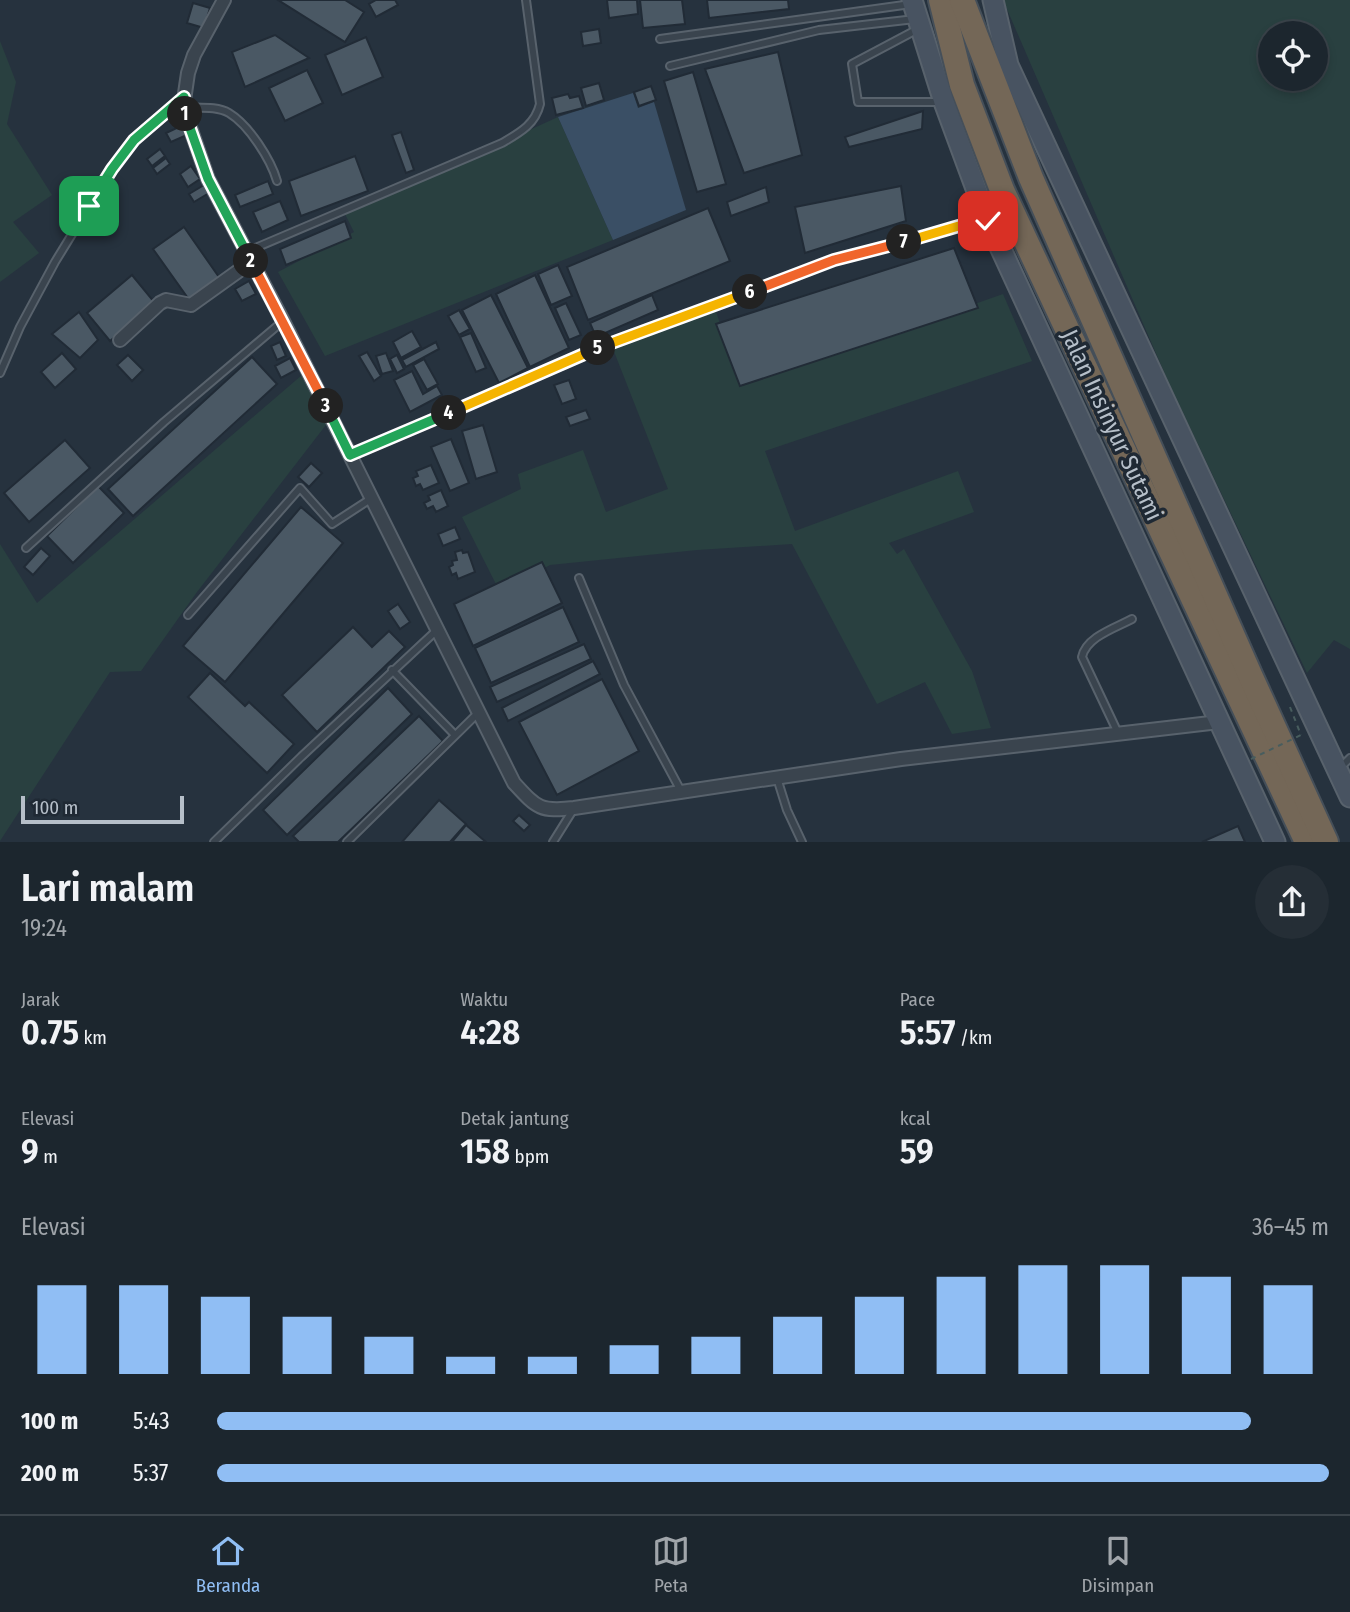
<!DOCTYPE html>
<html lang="id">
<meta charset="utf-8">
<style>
body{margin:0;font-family:"Fira Sans Condensed",sans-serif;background:#252e36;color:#f1f3f6;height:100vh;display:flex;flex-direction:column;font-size:26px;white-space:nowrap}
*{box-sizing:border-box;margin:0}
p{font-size:23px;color:#a0a5aa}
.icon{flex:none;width:38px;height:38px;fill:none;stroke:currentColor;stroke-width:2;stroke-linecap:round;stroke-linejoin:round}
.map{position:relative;height:842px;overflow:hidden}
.drawer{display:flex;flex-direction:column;background:#1c262e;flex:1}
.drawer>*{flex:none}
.buttons{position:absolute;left:1258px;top:21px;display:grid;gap:14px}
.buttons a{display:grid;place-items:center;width:70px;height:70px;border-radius:50%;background:#1c262e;box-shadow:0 4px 10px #0003,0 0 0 2px #3a434a;font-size:35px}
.scale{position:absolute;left:21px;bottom:18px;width:163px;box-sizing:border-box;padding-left:7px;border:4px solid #b6bfc9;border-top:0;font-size:19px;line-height:24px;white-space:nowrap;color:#b6bfc9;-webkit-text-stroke:5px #1f2934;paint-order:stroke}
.pin{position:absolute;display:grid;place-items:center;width:60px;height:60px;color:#fff;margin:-30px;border-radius:14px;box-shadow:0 4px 10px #0006}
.km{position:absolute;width:35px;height:35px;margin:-18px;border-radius:50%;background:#222;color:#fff;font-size:19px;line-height:35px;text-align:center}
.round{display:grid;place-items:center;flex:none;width:74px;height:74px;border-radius:37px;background:#252e36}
.headline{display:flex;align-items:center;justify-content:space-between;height:119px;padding:0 21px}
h1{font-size:38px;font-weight:600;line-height:52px}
.figures{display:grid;grid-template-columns:repeat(3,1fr);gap:10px;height:119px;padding:7px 21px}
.figures div{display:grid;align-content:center}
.figures b{font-size:35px;font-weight:600}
.figures small{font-size:19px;font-weight:400}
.figures p{font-size:19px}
.chart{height:196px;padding:14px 21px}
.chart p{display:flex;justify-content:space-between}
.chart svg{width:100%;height:126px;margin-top:7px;stroke:#90bef4;stroke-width:6}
ul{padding:0 21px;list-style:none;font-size:23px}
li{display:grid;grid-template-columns:112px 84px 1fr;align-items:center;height:52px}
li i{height:18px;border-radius:9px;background:#90bef4}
.tabs{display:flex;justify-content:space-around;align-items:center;height:98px;border-top:2px solid #3a434a;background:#1c262e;font-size:19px;color:#a0a5aa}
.tabs a{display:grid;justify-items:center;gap:4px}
.tabs .on{color:#90bef4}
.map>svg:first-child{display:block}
.green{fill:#294040;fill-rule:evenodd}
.water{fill:#3a4f65}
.building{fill:#4a5864;stroke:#212b36;stroke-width:2}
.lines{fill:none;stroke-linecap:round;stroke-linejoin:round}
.lane-casing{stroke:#58626c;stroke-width:10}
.street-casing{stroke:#58626c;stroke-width:16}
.secondary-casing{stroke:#58626c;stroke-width:23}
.highway-casing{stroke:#454f59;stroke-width:28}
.path{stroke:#485d5e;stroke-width:2;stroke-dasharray:5 5;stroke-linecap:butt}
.lane{stroke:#3a444e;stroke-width:6}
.street{stroke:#3a444e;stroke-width:12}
.secondary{stroke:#485361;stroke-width:19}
.highway{stroke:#746757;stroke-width:24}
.path-bridge{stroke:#485d5e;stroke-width:2;stroke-dasharray:5 5;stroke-linecap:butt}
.split-1-casing{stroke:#fff;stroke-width:14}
.split-2-casing{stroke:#fff;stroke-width:14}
.split-3-casing{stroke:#fff;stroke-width:14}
.split-4-casing{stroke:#fff;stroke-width:14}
.split-5-casing{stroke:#fff;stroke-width:14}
.split-6-casing{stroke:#fff;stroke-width:14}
.split-7-casing{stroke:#fff;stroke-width:14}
.split-8-casing{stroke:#fff;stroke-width:14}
.split-1{stroke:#22a559;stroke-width:9}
.split-2{stroke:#22a559;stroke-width:9}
.split-3{stroke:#f0652b;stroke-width:9}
.split-4{stroke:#22a559;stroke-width:9}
.split-5{stroke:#f5b400;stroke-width:9}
.split-6{stroke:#f5b400;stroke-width:9}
.split-7{stroke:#f0652b;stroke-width:9}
.split-8{stroke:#f5b400;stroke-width:9}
.labels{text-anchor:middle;stroke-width:7;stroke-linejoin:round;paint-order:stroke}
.street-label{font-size:24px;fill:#b6bfc9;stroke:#1f2934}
</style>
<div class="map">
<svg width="1350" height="842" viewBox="0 0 1350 842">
<rect width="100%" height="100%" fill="#26323e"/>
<!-- green -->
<g class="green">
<path d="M1003 0H1350V649L1334 640 1307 673 1171 388ZM1270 33H1316V79H1270Z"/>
<path d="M0 41 16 82 7 124 52 195 13 222 39 253 0 282Z"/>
<path d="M558 117 613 240 325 356 278 272 354 232 345 214Z"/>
<path d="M1003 294 1032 361 765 451 795 531 958 471 974 512 889 543 897 554 904 549 972 671 991 728 952 734 925 682 877 704 792 544 697 550 550 565 500 592 462 517 521 489 518 474 583 450 606 512 668 489 613 349 715 309 742 386Z"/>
<path d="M302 375 329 421 197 592 141 671 110 672 0 841V544L37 603Z"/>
</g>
<!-- water -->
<path class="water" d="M633 93 638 108 654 102 686 210 613 240 558 117Z"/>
<!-- building -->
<g class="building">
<path d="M278 0H345L364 12 345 42Z"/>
<path d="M376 0H395L398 5 376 17 369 4Z"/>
<path d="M607 0H637L638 14 609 18Z"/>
<path d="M640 0H682L685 24 643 28Z"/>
<path d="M707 0H788L789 9 709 18Z"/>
<path d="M193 3 210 8 204 28 187 23Z"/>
<path d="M599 29 601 43 583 46 581 32Z"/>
<path d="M275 35 309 58 245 87 232 52Z"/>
<path d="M366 37 383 77 342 95 325 55Z"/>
<path d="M778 52 802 155 744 173 705 69Z"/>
<path d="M307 70 323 103 285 121 269 88Z"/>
<path d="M693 72 726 184 697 192 664 81Z"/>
<path d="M599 83 604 100 586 106 581 88Z"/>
<path d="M651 86 656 100 639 106 634 92Z"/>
<path d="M568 94 570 98 579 96 583 108 556 115 552 98Z"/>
<path d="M923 111 922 129 849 147 845 137Z"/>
<path d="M183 125 187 135 171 142 166 133Z"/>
<path d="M401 132 414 170 406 173 392 135Z"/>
<path d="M160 149 165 156 152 166 147 159Z"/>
<path d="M355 156 368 191 301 216 289 181Z"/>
<path d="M166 158 170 164 157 174 153 168Z"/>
<path d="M191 166 200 179 188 187 180 174Z"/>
<path d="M268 181 273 194 240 207 235 195Z"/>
<path d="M204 185 209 193 194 202 189 194Z"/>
<path d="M901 186 906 221 805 253 795 207Z"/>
<path d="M766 187 769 202 731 216 727 202Z"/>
<path d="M280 201 288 220 262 232 253 212Z"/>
<path d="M708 208 730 261 588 320 567 267Z"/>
<path d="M345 221 351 238 286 265 280 249Z"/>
<path d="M184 227 221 280 190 301 153 249Z"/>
<path d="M954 248 978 308 740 386 716 324Z"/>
<path d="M558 265 572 296 551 305 538 274Z"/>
<path d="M132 275 155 303 110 341 87 313Z"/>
<path d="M535 275 569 348 530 367 496 294Z"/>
<path d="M249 281 256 294 242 301 235 289Z"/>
<path d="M491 295 528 368 499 383 462 310Z"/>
<path d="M652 295 658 310 596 337 590 323Z"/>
<path d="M566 303 581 335 569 340 555 308Z"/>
<path d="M459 310 470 329 459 335 448 316Z"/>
<path d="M79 312 98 340 80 358 52 334Z"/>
<path d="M412 331 421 347 401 358 393 342Z"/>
<path d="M471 333 486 368 476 372 460 337Z"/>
<path d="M280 342 286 356 277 360 271 346Z"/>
<path d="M436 342 439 349 406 367 402 360Z"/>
<path d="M367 352 381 376 374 381 359 356Z"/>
<path d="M62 353 76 369 55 388 41 372Z"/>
<path d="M386 353 393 371 382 374 376 356Z"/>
<path d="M128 355 143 370 132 381 117 365Z"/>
<path d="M397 355 404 369 397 373 390 359Z"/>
<path d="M252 357 277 384 133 516 108 489Z"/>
<path d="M290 358 296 370 281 378 275 366Z"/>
<path d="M424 359 438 384 427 390 413 365Z"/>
<path d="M412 371 423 394 437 386 442 395 410 412 394 380Z"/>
<path d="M569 380 576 399 562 404 554 385Z"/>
<path d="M586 410 590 419 570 426 566 417Z"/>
<path d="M483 425 497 472 476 479 462 431Z"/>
<path d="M451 439 469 483 450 491 431 447Z"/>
<path d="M65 440 90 468 29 522 4 493Z"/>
<path d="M311 463 322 473 309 487 298 477Z"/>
<path d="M431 465 439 483 423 490 420 484 416 486 413 478 418 476 416 471Z"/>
<path d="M98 486 124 513 73 563 47 536Z"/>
<path d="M441 490 448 506 436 512 433 506 427 509 424 503 430 500 428 496Z"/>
<path d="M301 507 343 543 225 682 183 646Z"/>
<path d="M455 527 460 539 443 546 438 534Z"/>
<path d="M41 548 50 556 33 575 24 567Z"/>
<path d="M462 550 463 553 468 552 475 572 458 579 456 573 452 575 449 567 453 565 452 561 457 560 455 552Z"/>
<path d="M542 562 562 603 473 646 454 604Z"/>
<path d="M398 604 410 622 400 629 388 611Z"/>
<path d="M563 607 579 642 491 683 475 648Z"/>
<path d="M353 627 372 647 389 631 405 647 317 732 282 695Z"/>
<path d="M584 644 591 659 497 702 490 687Z"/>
<path d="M593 661 600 674 508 721 502 708Z"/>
<path d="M210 673 245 706 249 702 294 744 267 773 188 697Z"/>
<path d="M602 679 639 751 557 795 519 722Z"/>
<path d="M388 688 412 714 287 835 263 810Z"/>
<path d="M419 716 443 741 338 842H299L293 836Z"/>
<path d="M439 800 466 824 450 842H402Z"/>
<path d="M519 815 530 825 524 831 513 821Z"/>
<path d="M466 825 486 842H452Z"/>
<path d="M1238 826 1245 842H1202Z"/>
</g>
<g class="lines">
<defs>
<g id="lane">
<path d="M918 29 852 64 858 102H942"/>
<path d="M660 39 911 4"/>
<path d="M670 66 819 30 915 19"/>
<path d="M185 107C198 108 217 106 229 113 249 125 271 160 277 181"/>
<path d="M246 252 502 143C519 133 535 125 540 104L526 0"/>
<path d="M0 373 20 327 55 262 112 169 134 140 183 98"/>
<path d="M350 455 627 336 834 260 984 219"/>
<path d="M26 548 164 422 283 321"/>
<path d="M579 578 624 685 681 791"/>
<path d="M188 615 300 488 332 524 372 498"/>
<path d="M392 670 455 735"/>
<path d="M1118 733 1082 657C1086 637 1115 628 1132 619"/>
<path d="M1339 769 1350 758"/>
<path d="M777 778 787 810 802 842"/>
<path d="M214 842 301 757 437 630"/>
<path d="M347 842 478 713"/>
<path d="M553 842 573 810"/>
</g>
<g id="street">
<path d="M224 0 194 55 188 73 183 107 208 179 283 321 514 783C537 808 540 812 574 808L901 759 1219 722"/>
<path d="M120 340 160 303 166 300 191 305 251 262"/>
</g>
<g id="secondary">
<path d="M912 0 944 102 988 221 1275 842"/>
<path d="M993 0 1008 65 1350 797"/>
</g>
<g id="highway">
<path d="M941 0 962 85 1002 190 1307 842"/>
<path d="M962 0 1031 178 1251 677 1326 842"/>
</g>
</defs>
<!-- lane casing -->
<use href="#lane" class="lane-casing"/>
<!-- street casing -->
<use href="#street" class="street-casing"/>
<!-- secondary casing -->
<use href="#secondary" class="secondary-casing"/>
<!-- highway casing -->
<use href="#highway" class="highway-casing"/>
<!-- path -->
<path class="path" d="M1290 707 1301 735"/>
<!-- lane -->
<use href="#lane" class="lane"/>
<!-- street -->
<use href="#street" class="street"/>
<!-- secondary -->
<use href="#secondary" class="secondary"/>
<!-- highway -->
<use href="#highway" class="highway"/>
<!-- path-bridge -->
<path class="path-bridge" d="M1251 759 1301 735"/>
</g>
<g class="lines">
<defs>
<path id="split-1" d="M89 206 112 169 134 140 184 97 183 107 185 114"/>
<path id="split-2" d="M185 114 208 179 251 261"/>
<path id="split-3" d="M251 261 326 406"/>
<path id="split-4" d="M326 406 350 455 449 413"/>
<path id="split-5" d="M449 413 598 348"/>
<path id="split-6" d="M598 348 750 292"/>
<path id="split-7" d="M750 292 834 260 904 242"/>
<path id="split-8" d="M904 242 986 218 988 221"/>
</defs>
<!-- split-1 casing -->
<use href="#split-1" class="split-1-casing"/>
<!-- split-2 casing -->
<use href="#split-2" class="split-2-casing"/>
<!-- split-3 casing -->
<use href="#split-3" class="split-3-casing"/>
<!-- split-4 casing -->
<use href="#split-4" class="split-4-casing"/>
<!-- split-5 casing -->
<use href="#split-5" class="split-5-casing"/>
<!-- split-6 casing -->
<use href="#split-6" class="split-6-casing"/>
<!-- split-7 casing -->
<use href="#split-7" class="split-7-casing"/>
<!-- split-8 casing -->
<use href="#split-8" class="split-8-casing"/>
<!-- split-1 -->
<use href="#split-1" class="split-1"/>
<!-- split-2 -->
<use href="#split-2" class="split-2"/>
<!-- split-3 -->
<use href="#split-3" class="split-3"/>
<!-- split-4 -->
<use href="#split-4" class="split-4"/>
<!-- split-5 -->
<use href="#split-5" class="split-5"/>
<!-- split-6 -->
<use href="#split-6" class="split-6"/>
<!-- split-7 -->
<use href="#split-7" class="split-7"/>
<!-- split-8 -->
<use href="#split-8" class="split-8"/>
</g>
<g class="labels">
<!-- street labels -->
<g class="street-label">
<text transform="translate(1112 425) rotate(65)" y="8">Jalan Insinyur Sutami</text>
</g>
</g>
</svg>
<div class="buttons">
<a><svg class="icon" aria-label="locate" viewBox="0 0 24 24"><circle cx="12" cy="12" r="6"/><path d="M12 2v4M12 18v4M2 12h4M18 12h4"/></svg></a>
</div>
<div class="scale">100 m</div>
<div class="pin" style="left:89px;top:206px;background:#1e9e55"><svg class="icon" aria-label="arrive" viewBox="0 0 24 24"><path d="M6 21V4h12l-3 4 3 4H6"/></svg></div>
<div class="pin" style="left:988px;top:221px;background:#d93025"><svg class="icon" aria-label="check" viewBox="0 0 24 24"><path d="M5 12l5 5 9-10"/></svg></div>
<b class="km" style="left:185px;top:114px">1</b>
<b class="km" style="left:251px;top:261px">2</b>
<b class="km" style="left:326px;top:406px">3</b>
<b class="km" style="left:449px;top:413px">4</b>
<b class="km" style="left:598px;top:348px">5</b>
<b class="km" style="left:750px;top:292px">6</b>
<b class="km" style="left:904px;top:242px">7</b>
</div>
<section class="drawer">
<div class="headline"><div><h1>Lari malam</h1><p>19:24</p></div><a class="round"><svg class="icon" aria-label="share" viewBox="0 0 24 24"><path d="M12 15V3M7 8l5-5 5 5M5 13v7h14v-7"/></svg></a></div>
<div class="figures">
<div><p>Jarak</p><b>0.75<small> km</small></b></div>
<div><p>Waktu</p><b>4:28</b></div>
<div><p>Pace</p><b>5:57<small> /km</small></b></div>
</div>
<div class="figures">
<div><p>Elevasi</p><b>9<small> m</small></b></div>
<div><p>Detak jantung</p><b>158<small> bpm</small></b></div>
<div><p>kcal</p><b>59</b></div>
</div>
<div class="chart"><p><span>Elevasi</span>36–45 m</p>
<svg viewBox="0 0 160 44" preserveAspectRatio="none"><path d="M5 44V13M15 44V13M25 44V17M35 44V24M45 44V31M55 44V38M65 44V38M75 44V34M85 44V31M95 44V24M105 44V17M115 44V10M125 44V6M135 44V6M145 44V10M155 44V13"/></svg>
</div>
<ul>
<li><b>100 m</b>5:43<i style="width:93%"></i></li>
<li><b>200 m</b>5:37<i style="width:100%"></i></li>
</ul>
</section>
<nav class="tabs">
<a class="on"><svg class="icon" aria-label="home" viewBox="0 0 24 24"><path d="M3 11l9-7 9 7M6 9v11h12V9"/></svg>Beranda</a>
<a><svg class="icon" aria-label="map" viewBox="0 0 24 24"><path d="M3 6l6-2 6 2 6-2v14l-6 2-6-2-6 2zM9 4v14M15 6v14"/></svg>Peta</a>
<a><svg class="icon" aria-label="saved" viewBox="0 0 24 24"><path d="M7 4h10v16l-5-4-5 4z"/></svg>Disimpan</a>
</nav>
